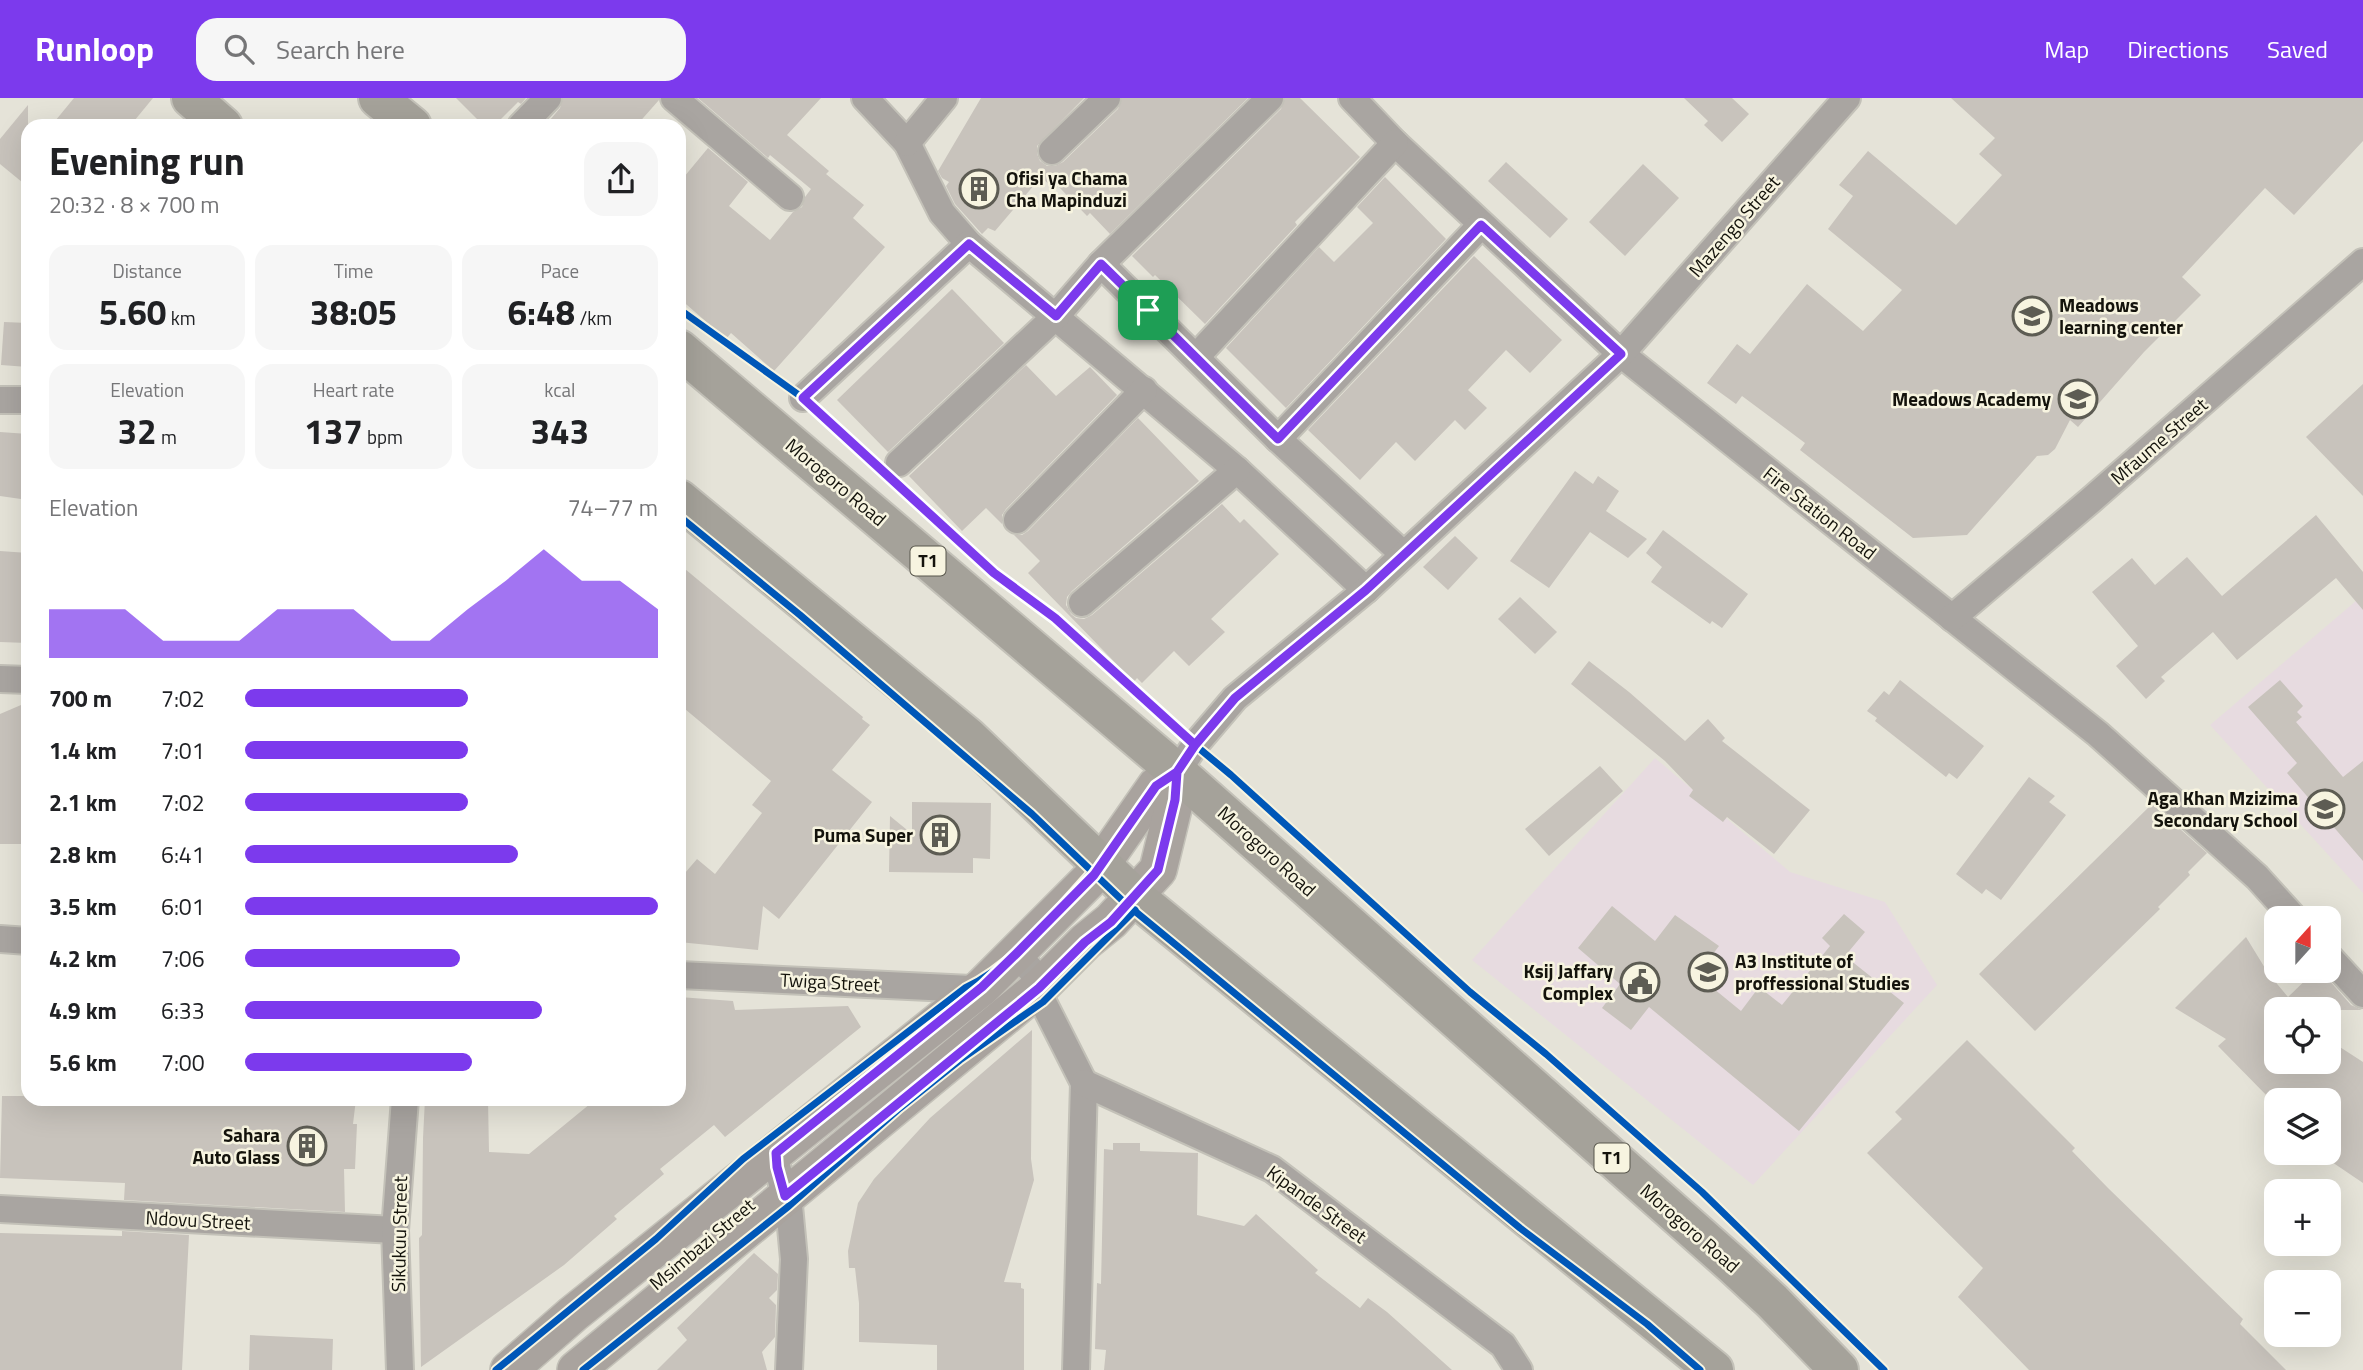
<!DOCTYPE html>
<meta charset="utf-8">
<style>
body{margin:0;font-family:"Titillium Web",sans-serif;background:#f6f6f6;color:#202124;height:100vh;display:flex;flex-direction:column;font-size:26px;white-space:nowrap}
*{box-sizing:border-box;margin:0}
p{font-size:23px;color:#757577}
.icon{flex:none;width:38px;height:38px;fill:none;stroke:currentColor;stroke-width:2;stroke-linecap:round;stroke-linejoin:round}
.map{position:relative;flex:1;overflow:hidden}
.panel{position:absolute;left:21px;top:21px;width:665px;height:987px;display:flex;flex-direction:column;background:#fff;border-radius:21px;box-shadow:0 7px 28px #0002}
.panel>*{flex:none}
.needle{width:46px;rotate:21deg}
.tools{position:absolute;left:2264px;top:808px;display:grid;gap:14px}
.tools a{display:grid;place-items:center;width:77px;height:77px;border-radius:14px;background:#fff;box-shadow:0 7px 28px #0002;font-size:35px}
.pin{position:absolute;display:grid;place-items:center;width:60px;height:60px;color:#fff;margin:-30px;border-radius:14px;box-shadow:0 4px 10px #0006}
.round{display:grid;place-items:center;flex:none;width:74px;height:74px;border-radius:21px;background:#f6f6f6}
.head{display:flex;align-items:center;justify-content:space-between;height:119px;padding:0 28px}
h1{font-size:38px;font-weight:700;line-height:52px}
.stats{display:grid;grid-template-columns:repeat(3,1fr);gap:10px;height:119px;padding:7px 28px}
.stats div{display:grid;align-content:center;border-radius:18px;background:#f6f6f6;text-align:center}
.stats b{font-size:35px;font-weight:700}
.stats small{font-size:19px;font-weight:400}
.stats p{font-size:19px}
.chart{height:196px;padding:14px 28px}
.chart p{display:flex;justify-content:space-between}
.chart svg{width:100%;height:126px;margin-top:7px;fill:#7c3aed;opacity:.7}
ul{padding:0 28px;list-style:none;font-size:23px}
li{display:grid;grid-template-columns:112px 84px 1fr;align-items:center;height:52px}
li i{height:18px;border-radius:9px;background:#7c3aed}
header{display:flex;align-items:center;gap:42px;box-sizing:border-box;height:98px;padding:0 35px;background:#7c3aed;color:#fff}
header strong{font-size:33px}
nav{display:flex;gap:38px;margin-inline-start:auto;font-size:24px}
.search{width:490px;height:63px;background:#f6f6f6;display:flex;align-items:center;gap:18px;box-sizing:border-box;padding:0 24px;border-radius:21px;color:#757577;font-size:26px}
.map>svg:first-child{display:block}
.education{fill:#e7dbe0}
.building{fill:#c8c3bc}
.lines{fill:none;stroke-linecap:round;stroke-linejoin:round}
.street-casing{stroke:#c3c1b8;stroke-width:30}
.secondary-casing{stroke:#c3c1b8;stroke-width:40}
.highway-casing{stroke:#c3c1b8;stroke-width:42}
.street{stroke:#a9a5a1;stroke-width:26}
.secondary{stroke:#a9a39e;stroke-width:37}
.highway{stroke:#a5a29a;stroke-width:38}
.cycleway-casing{stroke:#f7f4e0;stroke-width:11}
.cycleway{stroke:#0057b8;stroke-width:7}
.route-casing{stroke:#fff;stroke-width:14}
.route{stroke:#7c3aed;stroke-width:9}
.labels{text-anchor:middle;stroke-width:5;stroke-linejoin:round;paint-order:stroke}
.shield{fill:#f7f4e0;stroke:#58564c;stroke-width:2}
.shield-label{font-size:18px;font-weight:bold;fill:#14130c}
.poi-label{font-size:19px;font-weight:bold;fill:#14130c;stroke:#f7f4e0;text-anchor:end}
.street-label{font-size:19px;fill:#14130c;stroke:#f7f4e0}
</style>
<header>
<strong>Runloop</strong>
<div class="search"><svg class="icon" aria-label="search" viewBox="0 0 24 24"><circle cx="10" cy="10" r="6"/><path d="M15 15l6 6"/></svg>Search here</div>
<nav><a>Map</a><a>Directions</a><a>Saved</a></nav>
</header>
<div class="map">
<svg width="2363" height="1272" viewBox="0 0 2363 1272">
<rect width="100%" height="100%" fill="#e5e3d8"/>
<!-- education -->
<g class="education">
<path d="M2363 497V795L2210 627Z"/>
<path d="M1655 660 1790 774 1885 804 1937 887 1753 1087 1472 862Z"/>
</g>
<!-- building -->
<g class="building">
<path d="M74 0H153L130 28H51Z"/>
<path d="M456 0H526L521 6 518 4 494 28H484Z"/>
<path d="M563 0H659V2L636 28H545L560 10Z"/>
<path d="M698 0H821L787 37 829 73 826 76 864 107 853 120 885 149 774 273 731 235 726 241 679 200V85L708 50 748 84 729 108 770 142 793 114 802 109 805 99 811 91 770 57 768 60Z"/>
<path d="M981 0H1084L1037 48V56L1040 63 1047 68H1055L1063 64 1118 11 1122 0H1248L1110 136 1090 115 1087 118 1058 88 1055 92 1041 79 995 133 988 130 982 136 955 106 946 88 949 84 942 80 938 73Z"/>
<path d="M1285 0H1300L1360 59 1295 124 1297 127 1205 226 1155 177 1153 179 1132 158 1281 11Z"/>
<path d="M1684 0H1732L1749 16 1722 44 1704 27 1708 23Z"/>
<path d="M1951 0H2363V43L2294 117 2265 90 2182 179 2201 197 2144 254 2078 329 2070 322 2055 351 2048 357 2037 358 1967 437 1913 440 1800 352 1805 345 1742 298 1736 306 1707 285 1737 246 1750 256 1807 186 1863 233 1902 192 1828 131 1853 98 1839 87 1868 53 1956 127 2002 77 1979 56 1995 40Z"/>
<path d="M28 7V89L0 66V41Z"/>
<path d="M1506 64 1568 121 1550 140 1488 83Z"/>
<path d="M1643 66 1679 100 1625 158 1589 124Z"/>
<path d="M1385 79 1446 141 1286 310 1226 250 1319 149 1334 164 1373 125 1357 109Z"/>
<path d="M1474 158 1562 242 1530 275 1506 252 1468 292 1487 310 1465 332 1455 322 1415 363 1396 344 1360 382 1308 332Z"/>
<path d="M952 191 1004 245 888 354 837 302Z"/>
<path d="M4 224 28 225V269L1 267Z"/>
<path d="M1026 267 1056 298 1090 269 1117 297 1006 411 1002 417V426L986 410 962 433 909 378Z"/>
<path d="M2363 286V398L2306 339Z"/>
<path d="M1138 320 1199 383 1072 493 1067 499 1066 507 1071 516 1076 520 1084 521 1092 517 1222 406 1240 425 1244 421 1279 456 1211 521 1225 534 1189 568 1174 553 1142 585 1137 580 1134 584 1028 475 1040 463 1014 437H1022L1028 433Z"/>
<path d="M0 334 28 336V402L0 398Z"/>
<path d="M1575 373 1593 386 1598 378 1619 393 1606 413 1647 441 1628 460 1590 434 1549 490 1510 463Z"/>
<path d="M2316 417 2363 474V512L2336 480 2237 562 2213 534 2161 579 2165 583 2146 601 2116 568 2138 548 2092 494 2132 460 2155 487 2187 459 2222 498Z"/>
<path d="M1663 432 1748 496 1722 530 1712 523 1710 526 1651 484 1662 469 1646 455Z"/>
<path d="M1455 438 1478 460 1448 492 1423 469Z"/>
<path d="M0 453 28 455V545L0 544Z"/>
<path d="M679 466 863 619 862 621 870 627 832 672 872 704 779 821 763 808 758 852 679 844V782L697 761 715 776 762 715 752 707 771 683 679 606Z"/>
<path d="M1520 499 1557 534 1535 556 1498 521Z"/>
<path d="M1589 563 1629 594 1685 643 1708 621 1725 640 1722 643 1810 712 1774 756 1727 719 1723 724 1689 698 1693 692 1665 663 1571 586Z"/>
<path d="M1900 582 1984 648 1957 681 1949 675 1946 679 1875 623 1877 620 1867 613 1884 593 1889 597Z"/>
<path d="M2280 582 2303 608 2297 614 2302 619 2296 624 2343 679 2363 663V763L2287 675 2297 665 2248 609Z"/>
<path d="M28 604V746H0V616Z"/>
<path d="M1600 668 1623 693 1549 758 1525 731Z"/>
<path d="M2029 679 2055 698 2049 704 2066 717 2001 802 1986 791 1982 796 1956 776Z"/>
<path d="M912 704 991 705 990 761 973 760V775L889 774 890 718 912 736Z"/>
<path d="M2152 706 2207 755 2188 774 2190 777 2158 809 2160 811 2035 933 1979 876Z"/>
<path d="M1612 808 1655 843 1675 817 1719 848 1697 877 1741 913 1759 889 1782 907 1830 848 1822 840 1844 816 1865 834 1845 858 1904 905 1799 1033 1649 909 1631 932 1602 910 1620 886 1578 850Z"/>
<path d="M2246 839 2268 875 2288 899 2315 873H2321L2351 907 2362 912H2277V964H2329V942L2363 964V1085L2329 1062V1003H2272L2218 948 2226 941 2175 910Z"/>
<path d="M679 899 733 903 735 912 848 908 861 929 725 1039 714 1027 660 1071 664 1076 614 1118 617 1121 564 1167 421 1269 419 1140 422 1137 423 1040 425 1001 488 1002 489 1054 529 1056 596 1001H679Z"/>
<path d="M1032 932 1031 1061 1034 1082 1004 1184 1021 1185V1190L1024 1191V1272H937V1247L859 1244V1205L855 1170H849L848 1153 858 1105 874 1081 930 1020Z"/>
<path d="M1967 942 2075 1050 2072 1053 2108 1090 2243 1221 2240 1226 2286 1272H2029L1958 1199 1983 1170 1867 1055 1902 1021 1895 1014Z"/>
<path d="M2 998H28V1001H356L353 1026H357L355 1071H344L345 1114 124 1102 125 1085 0 1080Z"/>
<path d="M1113 1045H1140V1053L1198 1055 1197 1117 1244 1128 1256 1116 1318 1172 1315 1175 1360 1210 1368 1200 1387 1214 1452 1272H1104L1106 1252 1095 1251 1097 1185 1101 1186 1104 1051 1113 1052Z"/>
<path d="M122 1133 189 1137 182 1272H0V1135L122 1138Z"/>
<path d="M754 1155 778 1176 777 1192 769 1200 776 1207 775 1239 762 1254 767 1272H657L687 1242 677 1230Z"/>
<path d="M250 1237 333 1241 332 1272H249Z"/>
</g>
<g class="lines">
<defs>
<g id="street">
<path d="M674 0 790 99"/>
<path d="M865 0 907 45 942 115 969 146 1237 372 1366 492"/>
<path d="M1352 0 1395 45 1621 256 2098 636 2257 779 2295 821"/>
<path d="M521 28 548 0"/>
<path d="M907 45 944 0"/>
<path d="M1052 53 1107 0"/>
<path d="M1101 166 1278 341 1403 456"/>
<path d="M1196 259 1395 45"/>
<path d="M803 300 969 146"/>
<path d="M0 302H28"/>
<path d="M1278 341 1481 127"/>
<path d="M899 365 1056 218 1101 166 1270 0"/>
<path d="M1017 422 1144 292"/>
<path d="M1082 505 1237 372"/>
<path d="M1952 520 2091 402 2363 164"/>
<path d="M0 581 28 582"/>
<path d="M1177 674 1195 647 1235 600 1366 492 1621 256 1847 0"/>
<path d="M0 841 28 843"/>
<path d="M1016 856 1032 873 1043 904 1084 985 1076 1272"/>
<path d="M2329 859 2363 896"/>
<path d="M679 877 971 891 982 889"/>
<path d="M1084 985 1272 1071 1503 1247 1519 1272"/>
<path d="M776 1055 777 1069 789 1108 794 1161 789 1272"/>
<path d="M0 1111 395 1132"/>
<path d="M400 1272 395 1132 405 1001"/>
</g>
<g id="secondary">
<path d="M509 1272 573 1216 982 889 1094 777 1156 688 1177 674"/>
<path d="M576 1272 1039 890 1085 844 1111 823 1158 772 1175 702 1177 674"/>
</g>
<g id="highway">
<path d="M191 0 223 28"/>
<path d="M378 0 412 28"/>
<path d="M679 251 1177 674 1733 1167 1772 1203 1839 1272"/>
<path d="M679 401 968 639 1134 798 1714 1272"/>
</g>
</defs>
<!-- street casing -->
<use href="#street" class="street-casing"/>
<!-- secondary casing -->
<use href="#secondary" class="secondary-casing"/>
<!-- highway casing -->
<use href="#highway" class="highway-casing"/>
<!-- street -->
<use href="#street" class="street"/>
<!-- secondary -->
<use href="#secondary" class="secondary"/>
<!-- highway -->
<use href="#highway" class="highway"/>
<defs>
<g id="cycleway">
<path d="M679 211 803 300 994 475 1055 520 1165 622 1231 677 1470 894 1546 956 1702 1094 1884 1272"/>
<path d="M679 418 800 517 1032 716 1125 805 1520 1130 1647 1226 1700 1272"/>
<path d="M496 1272 656 1141 743 1061 965 890C1017 865 1054 815 1092 774"/>
<path d="M583 1272 789 1108 900 1010 960 962 1043 904 1135 812"/>
</g>
</defs>
<!-- cycleway casing -->
<use href="#cycleway" class="cycleway-casing"/>
<!-- cycleway -->
<use href="#cycleway" class="cycleway"/>
</g>
<g class="lines">
<defs>
<path id="route" d="M1148 212 1101 166 1056 218 969 146 803 300 994 475 1055 520 1195 647 1177 674 1156 688 1094 777 1016 856 982 889 776 1055 777 1069 785 1098 1039 890 1085 844 1111 824 1158 772 1175 702 1177 674 1195 647 1235 600 1366 492 1621 256 1481 127 1278 341 1148 212"/>
</defs>
<!-- route casing -->
<use href="#route" class="route-casing"/>
<!-- route -->
<use href="#route" class="route"/>
</g>
<!-- icons -->
<defs>
<symbol id="building-ring" viewBox="-11 -11 22 22"><circle r="9.5" fill="#f7f4e0" stroke="#5d5c53" stroke-width="1.5"/><path d="M-4-6H4V6H1V3H-1V6H-4ZM-2.5-4.3h1.7v1.8h-1.7ZM.8-4.3h1.7v1.8H.8ZM-2.5-1h1.7V.8h-1.7ZM.8-1h1.7V.8H.8Z" fill="#5d5c53"/></symbol>
<symbol id="school-ring" viewBox="-11 -11 22 22"><circle r="9.5" fill="#f7f4e0" stroke="#5d5c53" stroke-width="1.5"/><path d="M0-5L7-2L0 1L-7-2ZM-4 1L0 2.5L4 1V4Q0 6-4 4Z" fill="#5d5c53"/></symbol>
<symbol id="university-ring" viewBox="-11 -11 22 22"><circle r="9.5" fill="#f7f4e0" stroke="#5d5c53" stroke-width="1.5"/><path d="M0-5L7-2L0 1L-7-2ZM-4 1L0 2.5L4 1V4Q0 6-4 4Z" fill="#5d5c53"/></symbol>
<symbol id="civic-ring" viewBox="-11 -11 22 22"><circle r="9.5" fill="#f7f4e0" stroke="#5d5c53" stroke-width="1.5"/><path d="M-.6-6.5H3V-4.5H.6V-3L4-1V1h2V6H-6V1h2V-1L-.6-3ZM-1.2 2.5V6h2.4V2.5Z" fill="#5d5c53"/></symbol>
</defs>
<g fill-rule="evenodd">
<use href="#building-ring" x="957" y="69" width="44" height="44"/>
<use href="#school-ring" x="2010" y="196" width="44" height="44"/>
<use href="#school-ring" x="2056" y="279" width="44" height="44"/>
<use href="#school-ring" x="2303" y="689" width="44" height="44"/>
<use href="#building-ring" x="918" y="715" width="44" height="44"/>
<use href="#university-ring" x="1686" y="852" width="44" height="44"/>
<use href="#civic-ring" x="1618" y="862" width="44" height="44"/>
<use href="#building-ring" x="285" y="1026" width="44" height="44"/>
</g>
<g class="labels">
<!-- shield labels -->
<g class="shield">
<rect x="910.5" y="448.5" width="35" height="29" rx="5"/>
<rect x="1594.5" y="1045.5" width="35" height="29" rx="5"/>
</g>
<g class="shield-label">
<text x="928" y="469">T1</text>
<text x="1612" y="1066">T1</text>
</g>
<!-- poi labels -->
<g class="poi-label">
<text x="1006" y="87" text-anchor="start">Ofisi ya Chama<tspan x="1006" dy="22">Cha Mapinduzi</tspan></text>
<text x="2059" y="214" text-anchor="start">Meadows<tspan x="2059" dy="22">learning center</tspan></text>
<text x="2051" y="308">Meadows Academy</text>
<text x="2298" y="707">Aga Khan Mzizima<tspan x="2298" dy="22">Secondary School</tspan></text>
<text x="913" y="744">Puma Super</text>
<text x="1735" y="870" text-anchor="start">A3 Institute of<tspan x="1735" dy="22">proffessional Studies</tspan></text>
<text x="1613" y="880">Ksij Jaffary<tspan x="1613" dy="22">Complex</tspan></text>
<text x="280" y="1044">Sahara<tspan x="280" dy="22">Auto Glass</tspan></text>
</g>
<!-- street labels -->
<g class="street-label">
<text transform="translate(1734 128) rotate(-49)" y="7">Mazengo Street</text>
<text transform="translate(2159 343) rotate(-41)" y="7">Mfaume Street</text>
<text transform="translate(836 384) rotate(40)" y="7">Morogoro Road</text>
<text transform="translate(1820 415) rotate(38)" y="7">Fire Station Road</text>
<text transform="translate(1267 753) rotate(42)" y="7">Morogoro Road</text>
<text transform="translate(830 884) rotate(3)" y="7">Twiga Street</text>
<text transform="translate(1317 1106) rotate(36)" y="7">Kipande Street</text>
<text transform="translate(198 1122) rotate(3)" y="7">Ndovu Street</text>
<text transform="translate(1690 1130) rotate(41)" y="7">Morogoro Road</text>
<text transform="translate(399 1136) rotate(-89)" y="7">Sikukuu Street</text>
<text transform="translate(702 1146) rotate(-40)" y="7">Msimbazi Street</text>
</g>
</g>
</svg>
<div class="tools">
<a><svg class="needle" viewBox="-14 -14 28 28"><path d="M0-13l5 13h-10z" fill="#e53935"/><path d="M0 13l5-13h-10z" fill="#757577"/></svg></a>
<a><svg class="icon" aria-label="locate" viewBox="0 0 24 24"><circle cx="12" cy="12" r="6"/><path d="M12 2v4M12 18v4M2 12h4M18 12h4"/></svg></a>
<a><svg class="icon" aria-label="layers" viewBox="0 0 24 24"><path d="M12 4l9 5-9 5-9-5zM3 14l9 5 9-5"/></svg></a>
<a>+</a>
<a>−</a>
</div>
<div class="pin" style="left:1148px;top:212px;background:#1e9e55"><svg class="icon" aria-label="arrive" viewBox="0 0 24 24"><path d="M6 21V4h12l-3 4 3 4H6"/></svg></div>
<section class="panel">
<div class="head"><div><h1>Evening run</h1><p>20:32 · 8 × 700 m</p></div><a class="round"><svg class="icon" aria-label="share" viewBox="0 0 24 24"><path d="M12 15V3M7 8l5-5 5 5M5 13v7h14v-7"/></svg></a></div>
<div class="stats">
<div><p>Distance</p><b>5.60<small> km</small></b></div>
<div><p>Time</p><b>38:05</b></div>
<div><p>Pace</p><b>6:48<small> /km</small></b></div>
</div>
<div class="stats">
<div><p>Elevation</p><b>32<small> m</small></b></div>
<div><p>Heart rate</p><b>137<small> bpm</small></b></div>
<div><p>kcal</p><b>343</b></div>
</div>
<div class="chart"><p><span>Elevation</span>74–77 m</p>
<svg viewBox="0 0 160 44" preserveAspectRatio="none"><path d="M0 44V27L10 27L20 27L30 38L40 38L50 38L60 27L70 27L80 27L90 38L100 38L110 27L120 17L130 6L140 17L150 17L160 27V44z"/></svg>
</div>
<ul>
<li><b>700 m</b>7:02<i style="width:54%"></i></li>
<li><b>1.4 km</b>7:01<i style="width:54%"></i></li>
<li><b>2.1 km</b>7:02<i style="width:54%"></i></li>
<li><b>2.8 km</b>6:41<i style="width:66%"></i></li>
<li><b>3.5 km</b>6:01<i style="width:100%"></i></li>
<li><b>4.2 km</b>7:06<i style="width:52%"></i></li>
<li><b>4.9 km</b>6:33<i style="width:72%"></i></li>
<li><b>5.6 km</b>7:00<i style="width:55%"></i></li>
</ul>
</section>
</div>
